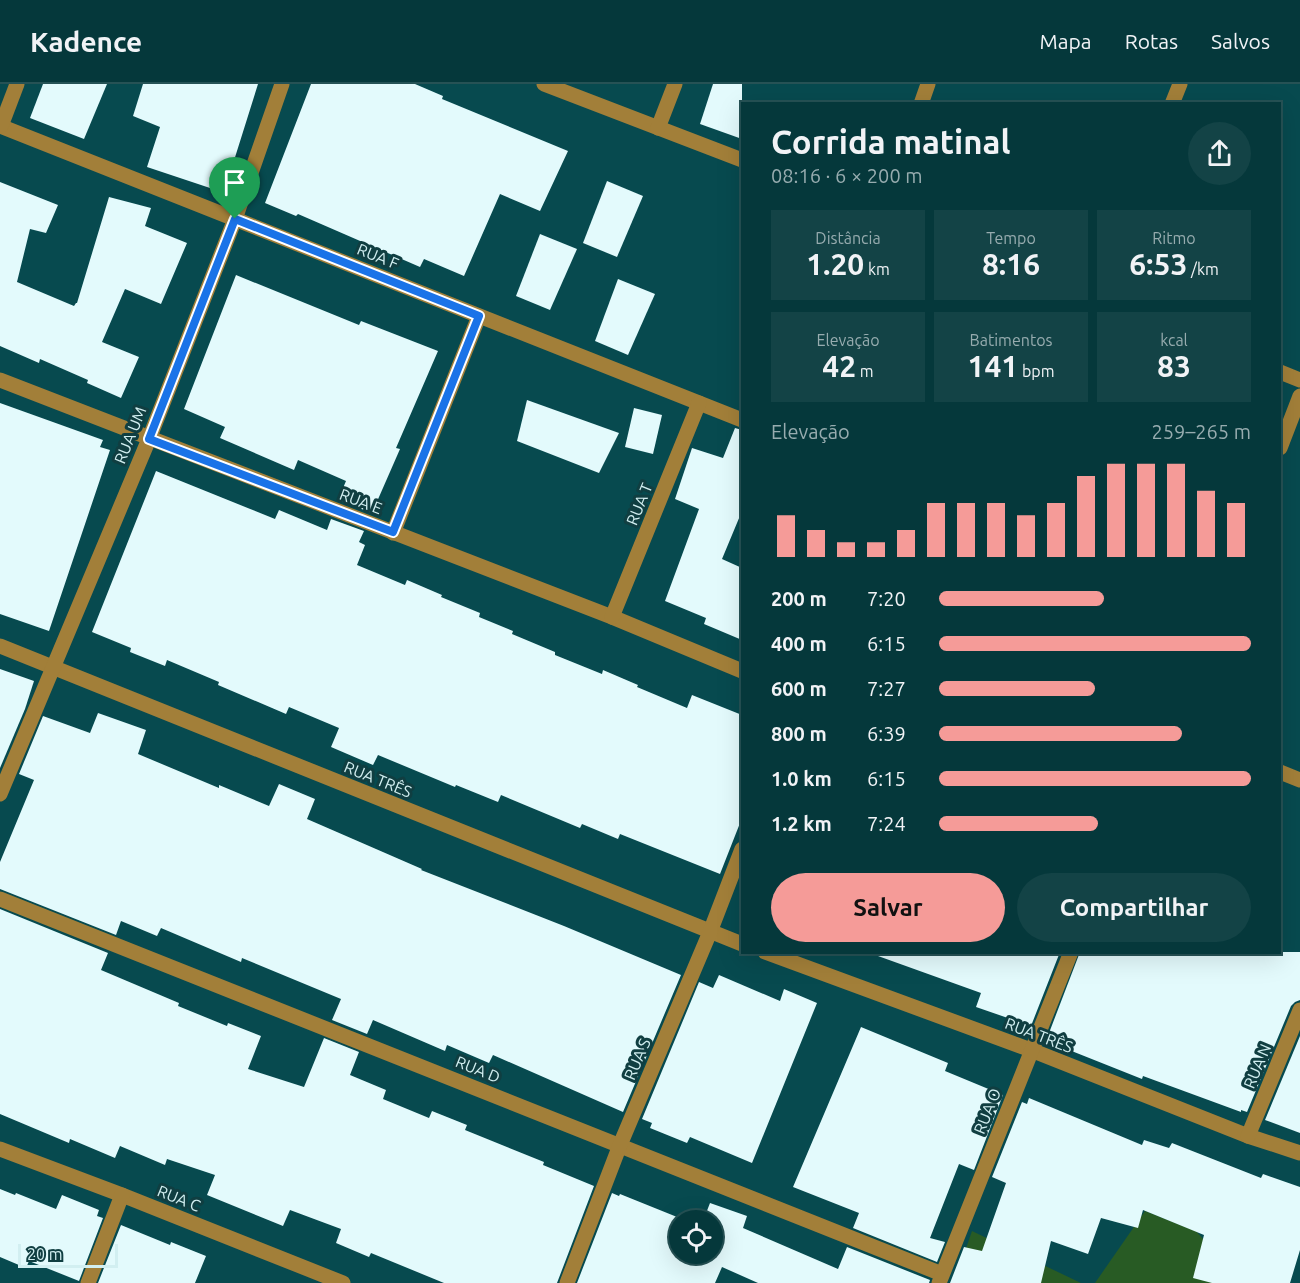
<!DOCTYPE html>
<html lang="pt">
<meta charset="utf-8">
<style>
body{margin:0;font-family:Ubuntu,sans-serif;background:#134346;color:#f1f3f6;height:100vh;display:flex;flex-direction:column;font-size:22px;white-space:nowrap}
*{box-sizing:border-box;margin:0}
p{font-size:20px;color:#97acaf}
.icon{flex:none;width:33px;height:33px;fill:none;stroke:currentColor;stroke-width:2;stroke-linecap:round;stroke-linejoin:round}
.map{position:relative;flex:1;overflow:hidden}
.panel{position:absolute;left:741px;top:18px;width:540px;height:852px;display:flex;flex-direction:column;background:#05383b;border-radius:0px;box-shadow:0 6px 24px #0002,0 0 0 2px #265255}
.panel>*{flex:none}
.tools{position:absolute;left:669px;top:1126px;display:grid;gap:12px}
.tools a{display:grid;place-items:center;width:54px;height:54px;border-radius:50%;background:#05383b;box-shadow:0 6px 24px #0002,0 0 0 2px #265255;font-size:30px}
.scale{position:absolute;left:18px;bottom:15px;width:100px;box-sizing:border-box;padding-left:6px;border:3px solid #d2eff1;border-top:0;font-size:16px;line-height:21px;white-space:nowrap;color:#d2eff1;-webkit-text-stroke:4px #103e41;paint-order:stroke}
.pin{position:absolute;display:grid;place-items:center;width:51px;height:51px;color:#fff;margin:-62px -26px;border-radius:50% 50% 50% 0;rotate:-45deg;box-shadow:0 0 6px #0007}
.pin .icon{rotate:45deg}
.round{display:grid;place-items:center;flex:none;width:63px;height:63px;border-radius:32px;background:#134346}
.head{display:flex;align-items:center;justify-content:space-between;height:102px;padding:0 30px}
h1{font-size:33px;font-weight:700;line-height:45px}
.metrics{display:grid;grid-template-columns:repeat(3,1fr);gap:9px;height:102px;padding:6px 30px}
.metrics div{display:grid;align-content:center;border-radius:0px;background:#134346;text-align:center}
.metrics b{font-size:30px;font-weight:700}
.metrics small{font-size:16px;font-weight:400}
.metrics p{font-size:16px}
.chart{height:168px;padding:12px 30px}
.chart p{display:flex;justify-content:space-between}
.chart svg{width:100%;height:108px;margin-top:6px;stroke:#f59b98;stroke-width:6}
.button{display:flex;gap:12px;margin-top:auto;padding:12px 30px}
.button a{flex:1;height:69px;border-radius:36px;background:#f59b98;color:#111;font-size:24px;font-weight:700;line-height:69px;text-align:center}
.button a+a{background:#134346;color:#f1f3f6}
ul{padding:0 30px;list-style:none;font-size:20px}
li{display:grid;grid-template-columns:96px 72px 1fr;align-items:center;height:45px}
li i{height:15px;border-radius:8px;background:#f59b98}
header{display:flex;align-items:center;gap:36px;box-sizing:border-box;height:84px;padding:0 30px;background:#05383b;border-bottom:2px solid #265255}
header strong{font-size:28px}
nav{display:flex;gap:33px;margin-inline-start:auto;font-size:21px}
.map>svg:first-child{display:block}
.green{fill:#285b24}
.building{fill:#e3fafc}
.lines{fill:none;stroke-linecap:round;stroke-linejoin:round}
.minor{stroke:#a27f39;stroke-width:15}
.route-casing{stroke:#fff;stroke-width:12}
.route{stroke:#1a73e8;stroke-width:8}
.labels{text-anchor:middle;stroke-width:6;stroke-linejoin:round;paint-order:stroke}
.street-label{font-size:16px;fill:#d2eff1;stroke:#103e41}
</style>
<header>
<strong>Kadence</strong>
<nav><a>Mapa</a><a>Rotas</a><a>Salvos</a></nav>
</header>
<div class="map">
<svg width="1300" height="1199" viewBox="0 0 1300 1199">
<rect width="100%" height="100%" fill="#074a4f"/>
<!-- green -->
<g class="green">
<path d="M1145 1127 1196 1147 1242 1199H1095Z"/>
<path d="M972 1147 1081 1199H954Z"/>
</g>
<!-- building -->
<g class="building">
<path d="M43 0H107L84 55 30 34Z"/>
<path d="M143 0H258L226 102 221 100 219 107 147 83 160 43 133 32Z"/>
<path d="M311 0H415L443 12 442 15 568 67 540 127 500 110 464 192 424 175 420 183 298 130 296 132 265 119Z"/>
<path d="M713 0H742V55L700 40Z"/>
<path d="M607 97 643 112 617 173 583 159Z"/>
<path d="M0 98 58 121 46 149 30 145 17 198 74 222 76 219H77L109 113 151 124 145 142 187 159 161 220 125 205 102 258 139 273 121 314 87 299 88 296 40 275 39 279 0 262Z"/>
<path d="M540 150 577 165 550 226 516 212Z"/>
<path d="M236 191 359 241 361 237 438 267 396 364 400 365 372 429 338 416 346 397 298 376 294 386 220 354 225 343 184 325Z"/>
<path d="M618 195 655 210 628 271 595 257Z"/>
<path d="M527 316 619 349 599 389 517 357Z"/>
<path d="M0 319 103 356 100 363 110 366 49 547 0 530Z"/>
<path d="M634 324 662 331 653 370 625 363Z"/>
<path d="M735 344 742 346V427L722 475 742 484V556L704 540 706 534 665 517 699 425 675 415 692 364 723 374Z"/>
<path d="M156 387 275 435 279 426 327 446 331 435 364 447 359 458 365 461 357 481 405 501 407 496 442 511 441 513 480 529 479 533 513 547 512 550 555 568V571L602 590 603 586 638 601 637 603 687 624 692 611 742 631V734L720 790 620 750 618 755 582 740 580 744 501 711 498 718 456 701 455 703 378 671 373 681 331 663 339 644 289 623 286 630 218 601 219 598 167 576 165 582 130 568 131 564 92 548Z"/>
<path d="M0 585 34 597 25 625 0 684Z"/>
<path d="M98 629 146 646 138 670 219 704V701L269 722 279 700 315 715 307 735 422 785 421 786 564 842 681 891 623 1028 493 971 489 979 447 961 445 967 373 936 367 950 332 936 341 915 242 874 241 878 161 844 157 852 121 837 116 851 0 805V778L34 696 19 690 43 632 90 649Z"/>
<path d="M0 825 108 869 101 886 179 919 178 922 227 942 228 939 261 952 248 985 304 1003 324 954 359 968 350 991 386 1006 383 1015 429 1034 432 1027 467 1041 465 1046 544 1078 543 1081 594 1102 557 1199H444L371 1169 369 1173 336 1159 341 1145 290 1126 283 1142 207 1111 215 1091 167 1075 165 1081 120 1062 115 1074 70 1055 69 1059 0 1030Z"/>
<path d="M879 868H1060L1031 942 976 923 981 909 878 872Z"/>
<path d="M1080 868H1300V916L1295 918 1291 922 1247 1028 1241 1026V1028L1143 992 1142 995 1049 958 1052 950 1049 949Z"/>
<path d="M719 891 780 917 784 905 817 919 752 1079 690 1053 687 1059 650 1044 652 1039 642 1035 699 898 713 904Z"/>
<path d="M861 943 948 979 945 987 1003 1011 974 1086 959 1080 930 1154 945 1158 937 1178 853 1144 859 1129 793 1103Z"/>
<path d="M1300 952V1049L1265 1036Z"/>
<path d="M1029 1014 1142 1061 1144 1056 1169 1064 1172 1059 1261 1094 1263 1090 1300 1103V1166L1290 1199H1212L1193 1194 1204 1151 1143 1126 1138 1144 1101 1134 1088 1170 1051 1157 1041 1199H950L964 1163 982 1167 1006 1099 992 1093 1022 1018 1027 1020Z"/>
<path d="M0 1105 15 1111 16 1109 56 1125 62 1111 99 1126 97 1132 103 1134 79 1197 29 1177 26 1184 0 1173Z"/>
<path d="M612 1109 619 1112 620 1110 687 1137H680V1170H712V1137H703L710 1119 747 1132 743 1144 838 1185 847 1163 930 1196 929 1199H758L722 1183 715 1199H577Z"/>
<path d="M121 1141 170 1161 171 1158 206 1172 195 1199H98Z"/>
</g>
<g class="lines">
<!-- minor -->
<g class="minor">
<path d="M544 0 742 76"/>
<path d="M921 20 928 0"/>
<path d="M1172 20 1180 0"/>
<path d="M0 42 742 336"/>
<path d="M1 42 17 0"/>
<path d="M658 44 675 0"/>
<path d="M1280 288 1300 296"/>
<path d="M0 296 612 533 742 587"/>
<path d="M1280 364 1300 312"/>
<path d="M393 449 479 232"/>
<path d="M612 533 699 319"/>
<path d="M0 562 742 860"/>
<path d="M1280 688 1300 696"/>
<path d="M0 710 149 355 235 135 282 0"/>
<path d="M0 815 942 1190"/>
<path d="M765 868 1031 966 1248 1052 1300 1069"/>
<path d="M1248 1052 1300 926"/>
<path d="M0 1065 122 1111 343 1199"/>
<path d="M88 1199 122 1111"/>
<path d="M567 1199 620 1061 710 848 742 765"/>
<path d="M939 1199 1071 868"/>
</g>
</g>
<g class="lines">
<defs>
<path id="route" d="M235 135 479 232 393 448 149 355Z"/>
</defs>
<!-- route casing -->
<use href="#route" class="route-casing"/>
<!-- route -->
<use href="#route" class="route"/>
</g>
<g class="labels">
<!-- street labels -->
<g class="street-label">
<text transform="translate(378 172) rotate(22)" y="6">RUA F</text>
<text transform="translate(130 351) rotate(-68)" y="6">RUA UM</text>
<text transform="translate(361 417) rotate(21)" y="6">RUA E</text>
<text transform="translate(639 420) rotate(-68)" y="6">RUA T</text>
<text transform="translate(378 695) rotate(22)" y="6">RUA TRÊS</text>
<text transform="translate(1039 951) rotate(21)" y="6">RUA TRÊS</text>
<text transform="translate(637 975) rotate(-67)" y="6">RUA S</text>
<text transform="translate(1257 982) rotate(-67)" y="6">RUA N</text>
<text transform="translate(478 985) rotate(22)" y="6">RUA D</text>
<text transform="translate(987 1027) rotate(-68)" y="6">RUA O</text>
<text transform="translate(179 1114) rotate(22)" y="6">RUA C</text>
</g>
</g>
</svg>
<div class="tools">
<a><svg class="icon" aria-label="locate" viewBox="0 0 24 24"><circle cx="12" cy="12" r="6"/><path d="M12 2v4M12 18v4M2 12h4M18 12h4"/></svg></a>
</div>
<div class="scale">20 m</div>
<div class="pin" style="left:235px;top:135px;background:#1e9e55"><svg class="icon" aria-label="arrive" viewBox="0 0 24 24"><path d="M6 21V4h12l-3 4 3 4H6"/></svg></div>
<section class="panel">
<div class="head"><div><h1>Corrida matinal</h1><p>08:16 · 6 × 200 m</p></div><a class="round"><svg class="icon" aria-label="share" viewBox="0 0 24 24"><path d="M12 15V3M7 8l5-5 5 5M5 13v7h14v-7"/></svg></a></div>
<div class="metrics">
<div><p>Distância</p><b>1.20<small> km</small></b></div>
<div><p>Tempo</p><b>8:16</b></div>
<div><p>Ritmo</p><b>6:53<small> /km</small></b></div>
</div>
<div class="metrics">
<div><p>Elevação</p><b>42<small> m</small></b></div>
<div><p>Batimentos</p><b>141<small> bpm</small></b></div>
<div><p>kcal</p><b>83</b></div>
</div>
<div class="chart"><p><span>Elevação</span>259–265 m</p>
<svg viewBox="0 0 160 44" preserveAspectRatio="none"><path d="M5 44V27M15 44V33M25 44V38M35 44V38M45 44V33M55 44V22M65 44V22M75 44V22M85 44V27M95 44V22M105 44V11M115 44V6M125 44V6M135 44V6M145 44V17M155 44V22"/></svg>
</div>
<ul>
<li><b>200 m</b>7:20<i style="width:53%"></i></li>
<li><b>400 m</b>6:15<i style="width:100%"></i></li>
<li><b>600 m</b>7:27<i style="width:50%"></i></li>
<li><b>800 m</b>6:39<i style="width:78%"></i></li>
<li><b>1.0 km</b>6:15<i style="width:100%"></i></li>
<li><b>1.2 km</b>7:24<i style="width:51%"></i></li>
</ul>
<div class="button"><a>Salvar</a><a>Compartilhar</a></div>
</section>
</div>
